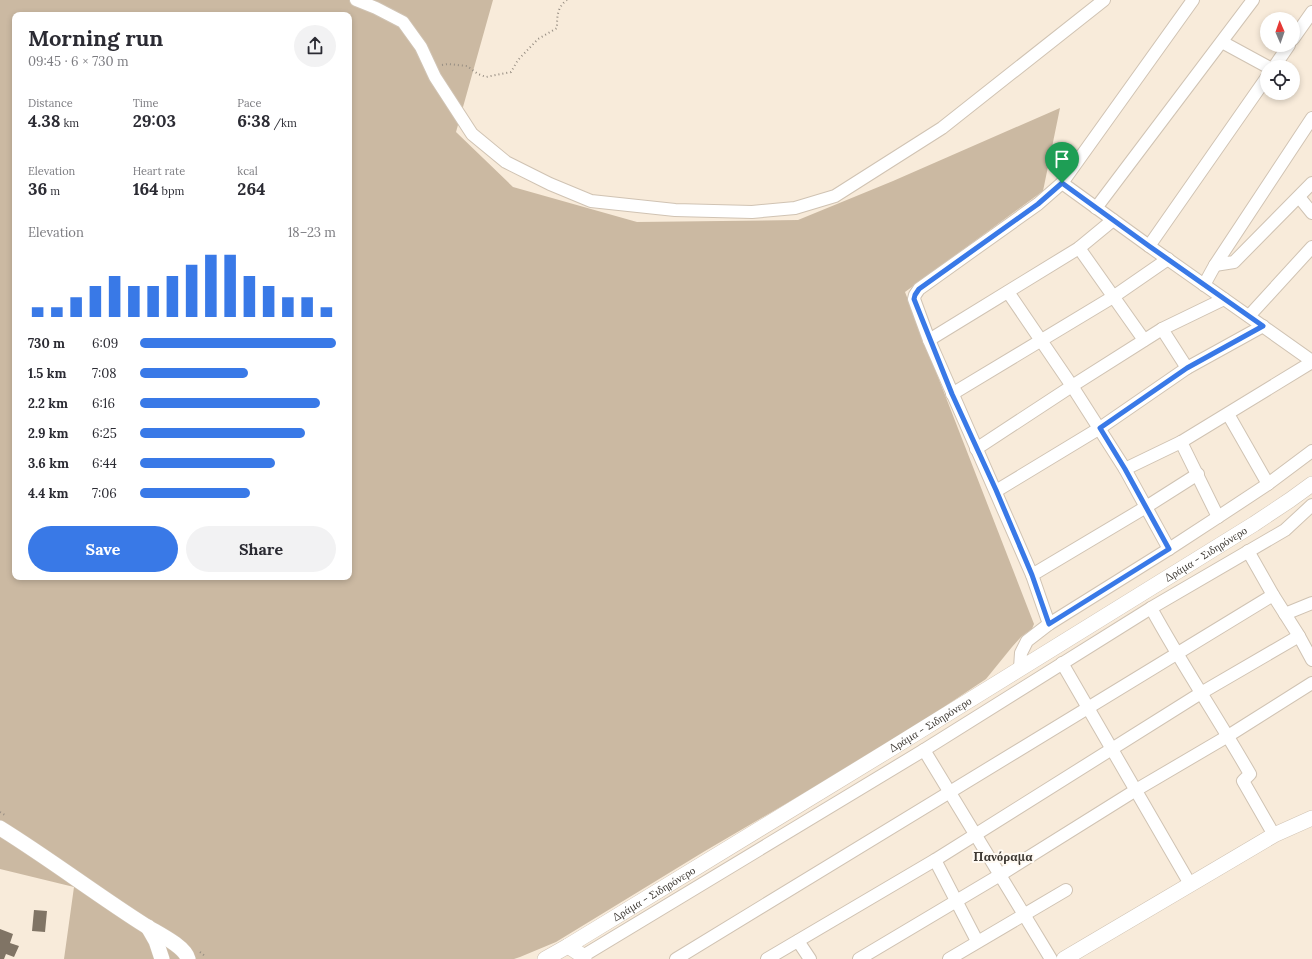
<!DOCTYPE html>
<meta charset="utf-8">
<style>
body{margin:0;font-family:Lora,serif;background:#f2f2f3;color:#2b2b33;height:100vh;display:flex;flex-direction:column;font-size:15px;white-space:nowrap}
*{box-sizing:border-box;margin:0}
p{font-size:13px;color:#7c7c81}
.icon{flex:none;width:22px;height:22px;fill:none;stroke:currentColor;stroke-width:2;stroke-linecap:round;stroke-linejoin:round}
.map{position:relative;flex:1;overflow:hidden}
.panel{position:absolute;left:12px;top:12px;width:340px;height:568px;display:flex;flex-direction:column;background:#fff;border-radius:8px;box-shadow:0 2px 6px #0003}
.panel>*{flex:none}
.needle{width:26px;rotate:358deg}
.fabs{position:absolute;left:1260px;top:12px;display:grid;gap:8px}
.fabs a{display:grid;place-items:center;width:40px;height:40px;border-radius:50%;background:#fff;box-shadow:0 2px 6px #0003;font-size:20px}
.pin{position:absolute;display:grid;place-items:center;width:34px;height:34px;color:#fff;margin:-41px -17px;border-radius:50% 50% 50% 0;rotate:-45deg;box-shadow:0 0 4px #0007}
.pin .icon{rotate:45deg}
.round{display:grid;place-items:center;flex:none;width:42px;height:42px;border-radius:21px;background:#f2f2f3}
.headline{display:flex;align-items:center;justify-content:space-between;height:68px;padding:0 16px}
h1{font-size:22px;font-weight:700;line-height:30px}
.stats{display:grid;grid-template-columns:repeat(3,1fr);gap:6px;height:68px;padding:4px 16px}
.stats div{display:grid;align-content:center}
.stats b{font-size:17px;font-weight:700}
.stats small{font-size:11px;font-weight:400}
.stats p{font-size:11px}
.chart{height:112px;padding:8px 16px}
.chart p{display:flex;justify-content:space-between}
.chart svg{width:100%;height:72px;margin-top:4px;stroke:#3979e7;stroke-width:6}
.action{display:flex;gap:8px;margin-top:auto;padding:8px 16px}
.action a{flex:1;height:46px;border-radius:24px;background:#3979e7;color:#fff;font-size:16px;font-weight:700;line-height:46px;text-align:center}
.action a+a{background:#f2f2f3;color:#2b2b33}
ul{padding:0 16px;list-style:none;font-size:13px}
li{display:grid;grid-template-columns:64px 48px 1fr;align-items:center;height:30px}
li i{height:10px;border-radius:5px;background:#3979e7}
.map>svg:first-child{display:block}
.green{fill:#cbb9a2;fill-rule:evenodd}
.building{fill:#807465}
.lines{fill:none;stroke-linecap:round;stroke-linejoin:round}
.minor-casing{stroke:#d0c3b3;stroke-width:14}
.tertiary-casing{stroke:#d0c3b3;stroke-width:16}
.path{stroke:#978e83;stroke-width:2;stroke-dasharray:1 3;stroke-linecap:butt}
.minor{stroke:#fff;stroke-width:12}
.tertiary{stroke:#fff;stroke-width:15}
.route-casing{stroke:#fff;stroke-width:8}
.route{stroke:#3979e7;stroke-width:5}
.labels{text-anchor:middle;stroke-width:4;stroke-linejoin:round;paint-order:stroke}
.street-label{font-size:11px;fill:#3e3933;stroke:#fffaf3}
.quarter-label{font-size:13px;font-weight:bold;fill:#3e3933;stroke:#fffaf3}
</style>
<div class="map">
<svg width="1312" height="959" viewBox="0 0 1312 959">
<rect width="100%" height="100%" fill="#f8ebda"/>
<!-- green -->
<path class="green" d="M0 0H493L456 132 513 187 637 222 798 220 893 181 1060 108 1043 191 905 292 1034 624 1032 629 1021 637 1012 647 986 679 890 743 705 851 556 942 520 957 514 959H64L74 887 0 869ZM15 15H349V577H15Z"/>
<!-- building -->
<g class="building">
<path d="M34 910 47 911 45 932 32 931Z"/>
<path d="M0 929 13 934 10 943 19 946 14 957 6 954 4 959H0Z"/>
</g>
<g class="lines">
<defs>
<g id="minor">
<path d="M356 0 376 8 403 22 421 47 435 77 472 134 506 162 550 184 591 201 675 210 752 212 795 208 835 196 942 128 1104 0"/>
<path d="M1293 39 1312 12"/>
<path d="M1222 42 1268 67"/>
<path d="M1274 67 1289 45"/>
<path d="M1062 183 1149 246 1312 361"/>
<path d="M1299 197 1312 213"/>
<path d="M1096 208 1253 0"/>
<path d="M1149 246 1267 77"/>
<path d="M1079 248 1144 340"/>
<path d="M1215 265 1234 262 1312 183"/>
<path d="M1204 285 1215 265 1312 118"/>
<path d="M1008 292 1072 386 1125 469"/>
<path d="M1249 316 1312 247"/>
<path d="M1162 329 1187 368"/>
<path d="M929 340 1079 248 1113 220"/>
<path d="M952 394 1113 297 1168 259"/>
<path d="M1228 414 1268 484"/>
<path d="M1181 442 1218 517"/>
<path d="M976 449 1072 386 1162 329 1224 299"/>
<path d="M996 491 1100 428 1187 368 1263 326"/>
<path d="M1169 549 1125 469 1181 442 1312 362"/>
<path d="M1248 551 1273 595 1299 636 1312 660"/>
<path d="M1032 575 1146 507 1198 474"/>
<path d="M1151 608C1182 665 1218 718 1250 774L1243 781 1274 835"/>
<path d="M1285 614 1312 603"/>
<path d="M1049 624 1032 575 929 340 914 299 915 295 919 289 1038 204 1062 183 1193 0"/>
<path d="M1062 663 1190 884"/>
<path d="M1020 668 1021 653 1027 641 1049 624 1169 549 1218 517 1268 484 1312 451"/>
<path d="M924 750 1051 959"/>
<path d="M935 860 977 941"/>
<path d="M798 941 810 959"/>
<path d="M583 956 924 750 1151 608 1285 530 1312 505"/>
<path d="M676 959 1273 595"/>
<path d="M767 959 935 860 1201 693 1299 636"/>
<path d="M859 959 1000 875 1136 790 1228 736 1312 683"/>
<path d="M949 959 1066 890"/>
</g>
<g id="tertiary">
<path d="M0 828C50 859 97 895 146 926 157 933 185 946 188 959"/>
<path d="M148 927 156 941 162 959"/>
<path d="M568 946 583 956 584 959"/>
<path id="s1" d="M545 959 568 946 889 750 1254 524 1290 500 1312 484"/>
<path d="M1064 959 1274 835 1312 818"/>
</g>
</defs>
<!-- minor casing -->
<use href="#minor" class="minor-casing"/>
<!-- tertiary casing -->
<use href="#tertiary" class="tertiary-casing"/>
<!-- path -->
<g class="path">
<path d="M442 65 448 64 467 66 478 74 486 77 511 72 518 60 538 39 557 28C557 17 557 7 567 0"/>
<path d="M0 812 5 815"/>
<path d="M200 952 205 956"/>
</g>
<!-- minor -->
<use href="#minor" class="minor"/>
<!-- tertiary -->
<use href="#tertiary" class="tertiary"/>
</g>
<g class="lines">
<defs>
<path id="route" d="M1062 183 1149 246 1263 326 1187 368 1100 428 1125 469 1169 549 1049 624 1032 575 996 490 952 394 914 299 915 295 919 289 1038 204Z"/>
</defs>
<!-- route casing -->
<use href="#route" class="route-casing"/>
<!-- route -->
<use href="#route" class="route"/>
</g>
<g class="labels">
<!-- street labels -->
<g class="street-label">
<text dy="4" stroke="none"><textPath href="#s1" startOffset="775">Δράμα - Σιδηρόνερο</textPath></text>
<text dy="4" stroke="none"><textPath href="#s1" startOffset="451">Δράμα - Σιδηρόνερο</textPath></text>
<text dy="4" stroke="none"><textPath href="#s1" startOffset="127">Δράμα - Σιδηρόνερο</textPath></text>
</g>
<!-- quarter labels -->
<g class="quarter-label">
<text x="1003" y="861">Πανόραμα</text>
</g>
</g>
</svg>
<div class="fabs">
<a><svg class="needle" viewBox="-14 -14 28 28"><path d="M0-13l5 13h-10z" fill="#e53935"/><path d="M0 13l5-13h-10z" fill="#7c7c81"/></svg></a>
<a><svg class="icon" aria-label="locate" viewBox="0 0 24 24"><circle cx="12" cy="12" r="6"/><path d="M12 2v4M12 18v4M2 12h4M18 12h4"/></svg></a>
</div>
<div class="pin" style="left:1062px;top:183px;background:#1e9e55"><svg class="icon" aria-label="arrive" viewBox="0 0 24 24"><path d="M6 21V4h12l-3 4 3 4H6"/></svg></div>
<section class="panel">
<div class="headline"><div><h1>Morning run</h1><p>09:45 · 6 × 730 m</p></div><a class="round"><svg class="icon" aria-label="share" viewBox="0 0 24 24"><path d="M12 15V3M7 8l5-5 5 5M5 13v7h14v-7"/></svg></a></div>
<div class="stats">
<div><p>Distance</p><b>4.38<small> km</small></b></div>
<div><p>Time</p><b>29:03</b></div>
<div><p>Pace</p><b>6:38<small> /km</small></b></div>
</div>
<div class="stats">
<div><p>Elevation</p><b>36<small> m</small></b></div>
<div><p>Heart rate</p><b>164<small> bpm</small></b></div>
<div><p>kcal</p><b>264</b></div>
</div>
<div class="chart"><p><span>Elevation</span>18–23 m</p>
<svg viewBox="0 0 160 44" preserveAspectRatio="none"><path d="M5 44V38M15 44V38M25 44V32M35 44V25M45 44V19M55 44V25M65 44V25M75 44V19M85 44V12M95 44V6M105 44V6M115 44V19M125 44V25M135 44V32M145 44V32M155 44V38"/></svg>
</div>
<ul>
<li><b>730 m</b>6:09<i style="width:100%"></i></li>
<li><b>1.5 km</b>7:08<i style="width:55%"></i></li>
<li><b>2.2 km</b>6:16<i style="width:92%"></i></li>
<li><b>2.9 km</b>6:25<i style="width:84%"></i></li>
<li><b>3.6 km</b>6:44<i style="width:69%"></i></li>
<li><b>4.4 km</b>7:06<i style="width:56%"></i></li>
</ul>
<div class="action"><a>Save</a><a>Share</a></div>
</section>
</div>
